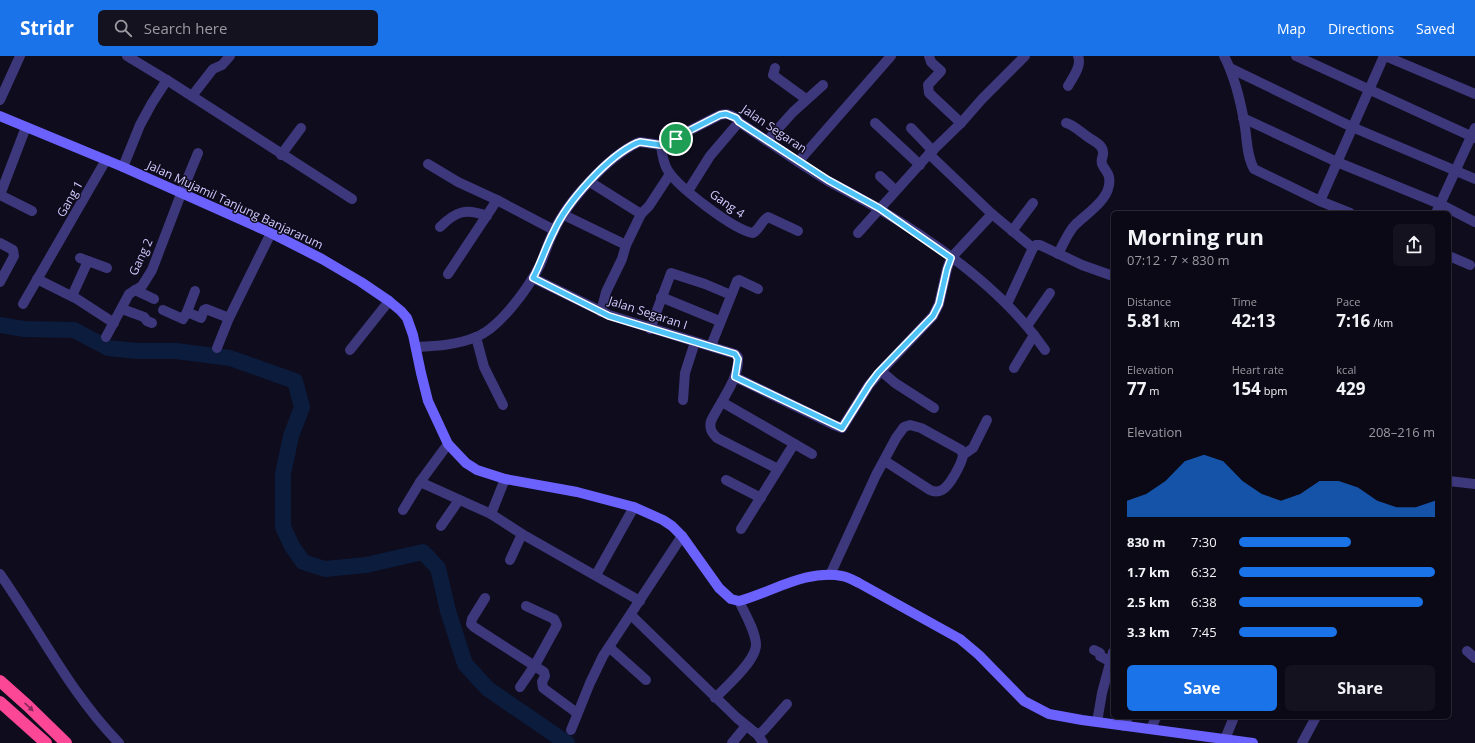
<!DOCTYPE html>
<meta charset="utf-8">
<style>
body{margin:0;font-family:"Open Sans",sans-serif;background:#14121f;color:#f1f3f6;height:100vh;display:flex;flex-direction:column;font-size:15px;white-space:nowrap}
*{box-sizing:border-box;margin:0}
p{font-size:13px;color:#9a9aa1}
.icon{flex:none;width:22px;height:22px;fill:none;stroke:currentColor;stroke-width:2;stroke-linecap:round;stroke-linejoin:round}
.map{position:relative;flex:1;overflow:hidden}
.drawer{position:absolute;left:1111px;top:155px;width:340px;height:508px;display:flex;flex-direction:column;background:#0b0916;border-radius:6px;box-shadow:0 1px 3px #0004,0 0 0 1px #2b2a35}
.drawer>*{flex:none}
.pin{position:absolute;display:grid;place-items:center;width:34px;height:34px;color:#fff;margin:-17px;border:2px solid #fff;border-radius:50%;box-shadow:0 1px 4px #0007}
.round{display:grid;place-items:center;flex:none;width:42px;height:42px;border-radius:6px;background:#14121f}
.summary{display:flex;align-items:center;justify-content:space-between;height:68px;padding:0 16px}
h1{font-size:22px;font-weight:700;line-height:30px}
.figures{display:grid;grid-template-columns:repeat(3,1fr);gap:6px;height:68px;padding:4px 16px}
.figures div{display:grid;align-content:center}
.figures b{font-size:17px;font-weight:700}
.figures small{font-size:11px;font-weight:400}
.figures p{font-size:11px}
.chart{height:112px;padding:8px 16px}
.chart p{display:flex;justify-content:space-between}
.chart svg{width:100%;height:72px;margin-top:4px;fill:#1a73e8;opacity:.7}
.action{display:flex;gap:8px;margin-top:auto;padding:8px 16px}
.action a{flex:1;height:46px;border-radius:6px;background:#1a73e8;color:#fff;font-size:16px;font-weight:700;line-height:46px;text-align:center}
.action a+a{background:#14121f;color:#f1f3f6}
ul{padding:0 16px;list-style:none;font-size:13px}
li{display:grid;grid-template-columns:64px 48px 1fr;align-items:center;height:30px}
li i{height:10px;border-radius:5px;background:#1a73e8}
header{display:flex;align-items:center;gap:24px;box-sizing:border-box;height:56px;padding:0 20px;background:#1a73e8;color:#fff}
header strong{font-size:19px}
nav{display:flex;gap:22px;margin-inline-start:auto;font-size:14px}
.search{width:280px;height:36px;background:#14121f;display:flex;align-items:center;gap:10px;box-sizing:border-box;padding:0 14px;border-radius:6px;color:#9a9aa1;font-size:15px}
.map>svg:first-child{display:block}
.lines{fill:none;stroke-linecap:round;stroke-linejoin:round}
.river{stroke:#0b1c3c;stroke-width:16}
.street{stroke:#3d377b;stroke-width:10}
.secondary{stroke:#6b61fc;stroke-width:10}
.highway{stroke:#fc4696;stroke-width:12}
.oneway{fill:#86295a}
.route-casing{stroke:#fff;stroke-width:8}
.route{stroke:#4fc3f7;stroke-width:5}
.labels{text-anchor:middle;stroke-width:3;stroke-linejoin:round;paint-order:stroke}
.street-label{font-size:12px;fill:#d1c9fe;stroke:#0f0c1d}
</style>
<header>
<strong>Stridr</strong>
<div class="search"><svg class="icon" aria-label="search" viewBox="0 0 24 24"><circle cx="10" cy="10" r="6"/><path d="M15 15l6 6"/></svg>Search here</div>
<nav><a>Map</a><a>Directions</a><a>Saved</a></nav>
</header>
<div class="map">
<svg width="1475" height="687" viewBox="0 0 1475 687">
<rect width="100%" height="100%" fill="#0f0c1d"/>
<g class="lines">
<!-- river -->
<path class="river" d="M0 269 24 273 74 274 108 292 137 295H176L230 302 295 325 302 351 291 380 283 418V471L292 490 303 506 325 513 366 509 423 496 438 512 448 555 465 608 488 633 567 687"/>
<!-- street -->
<g class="street">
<path d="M127 0 170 26 352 143"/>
<path d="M929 0 931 6 941 15 928 29 929 37 961 67"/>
<path d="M1224 0C1235 21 1241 47 1245 71 1247 84 1247 101 1254 113L1320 145 1350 157"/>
<path d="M1296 0 1475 82"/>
<path d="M1385 0 1475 38"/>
<path d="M775 12 773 19 806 43"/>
<path d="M1230 12 1352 71 1475 123"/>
<path d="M1068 30C1073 21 1082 10 1078 0"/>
<path d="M192 40 213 13 222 9 230 0"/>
<path d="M0 44 20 0"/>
<path d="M1243 62 1337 106 1440 148 1475 166"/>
<path d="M875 67 920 109"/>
<path d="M911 72 933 95"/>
<path d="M767 85 793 56 823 29"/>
<path d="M661 89C662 98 663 106 667 113 676 130 734 174 753 177 760 173 761 165 768 161L798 175"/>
<path d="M929 98 992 158 1033 192"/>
<path d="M281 99 301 72"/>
<path d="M798 106 891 0"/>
<path d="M428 108 458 126 497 144 554 174"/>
<path d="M123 111 140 69 152 47 167 24"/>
<path d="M880 120 895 134"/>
<path d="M590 126 641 158 626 189"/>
<path d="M688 135 710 100 739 66"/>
<path d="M0 139 26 71"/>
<path d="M0 139 32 155"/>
<path d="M1320 145 1384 0"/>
<path d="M1436 157 1475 72"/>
<path d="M641 158 649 150 670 118"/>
<path d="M564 159 626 189 622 203 606 236 601 256"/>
<path d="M440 171C456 155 466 152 487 160"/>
<path d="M1012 175 1033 147"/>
<path d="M858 177 929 98 961 67 982 43 1025 0"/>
<path d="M0 187 13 194 14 200 0 226"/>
<path d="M1058 198C1063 189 1068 176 1075 169 1087 157 1113 142 1109 121 1108 116 1104 113 1102 108 1101 104 1102 102 1103 99 1104 90 1097 87 1091 83 1084 79 1073 68 1066 67"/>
<path d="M1449 200 1470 209"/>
<path d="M80 202 107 212"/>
<path d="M448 218 497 144"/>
<path d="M533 222 609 259 735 298 738 301C740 322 720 346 711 365 709 373 712 377 717 382L778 413"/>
<path d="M37 223 77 243 114 267"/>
<path d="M135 234 154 243"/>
<path d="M72 240 88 205"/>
<path d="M661 241 717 264"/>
<path d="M23 248 106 104"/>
<path d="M1007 248 1033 192 1036 189H1040L1082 209 1113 220"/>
<path d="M122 253 144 261 147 265 152 267"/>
<path d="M163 254 183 263 187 256 201 262 204 254 206 253 229 262"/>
<path d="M187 256 195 235"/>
<path d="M1027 270 1050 237"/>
<path d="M650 273 671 217 705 228 731 239"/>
<path d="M1034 279 1045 294"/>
<path d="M106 281 129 238 142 230 152 214 181 138 198 97"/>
<path d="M476 281 484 311 503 349"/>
<path d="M711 290 737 225 739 224 758 233"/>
<path d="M416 291C437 290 457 289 476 281 500 272 529 231 540 209 545 198 548 186 554 175 567 146 608 101 637 87L640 86 661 89 720 59C728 57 735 60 739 66 769 86 798 107 828 125 845 134 862 143 879 153 933 185 995 229 1034 279L1014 312"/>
<path d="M217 292 229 262 271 177"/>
<path d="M350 294 389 245"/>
<path d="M735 321 834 369 842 372 869 329 881 315"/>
<path d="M683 344 685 317 695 286"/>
<path d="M722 346 812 398"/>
<path d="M934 352 895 327 881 315 933 260 939 248 947 213 951 202 992 158"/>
<path d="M963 399 973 392 987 364"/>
<path d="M726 424 761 442"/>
<path d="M1449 425 1475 428"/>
<path d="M420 426 491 458 522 478 640 545"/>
<path d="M403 454 420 426 448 388"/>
<path d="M491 458 505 423"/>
<path d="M441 470 459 444"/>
<path d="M741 473 794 388"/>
<path d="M510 504 522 478"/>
<path d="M0 518C40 575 70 637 119 687"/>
<path d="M596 519 634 451"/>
<path d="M830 519 876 419 896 382 904 371 910 369 921 372 961 394 963 399C962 407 950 430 942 434 938 436 934 436 930 434L885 405"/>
<path d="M485 542 472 563 471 568 474 571 544 616 545 620 542 626 543 632 577 657"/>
<path d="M631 559 737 662 758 679 763 687"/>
<path d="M609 591 646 624"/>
<path d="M1094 594 1100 597V600L1113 607"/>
<path d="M1467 595 1475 602"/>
<path d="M520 631 535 609 557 569 554 563 526 550"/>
<path d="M715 642C726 631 757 604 756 588 755 574 745 558 739 545"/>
<path d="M1097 666 1102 637 1113 596"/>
<path d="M1124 670 1128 661"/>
<path d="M1151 673 1156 661"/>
<path d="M571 674 590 627 603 600 682 480"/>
<path d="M758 679 764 674 787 648"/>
<path d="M1225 683 1234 661"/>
<path d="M732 687 746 670"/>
<path d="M1302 687 1316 661"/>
</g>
<!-- secondary -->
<path class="secondary" d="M0 60 123 111 271 177 322 203 361 226 389 245 401 255 407 262 413 279 421 317 428 345 448 388 466 407 477 414 505 423 577 436 634 451 663 464 672 470 682 480 719 532 731 543 739 545C772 536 807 513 842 520 848 521 853 524 859 527L960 583 979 599 1024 645 1049 658 1082 664 1253 687"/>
<!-- highway -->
<g class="highway">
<path d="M0 625 28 650 66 687"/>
<path d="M0 646 46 687"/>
</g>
</g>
<!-- one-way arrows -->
<defs><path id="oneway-solid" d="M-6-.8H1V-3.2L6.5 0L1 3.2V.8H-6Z"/></defs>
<use class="oneway" href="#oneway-solid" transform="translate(29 651) rotate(43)"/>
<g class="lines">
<defs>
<path id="route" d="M726 58 736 62 739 66 828 124 879 152 951 202 947 213 939 248 933 260 878 317 869 329 842 372 735 321 738 303 735 298 609 260 533 222C541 207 546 190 554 175 567 146 608 100 637 87L640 86 661 89 720 59Z"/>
</defs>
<!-- route casing -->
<use href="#route" class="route-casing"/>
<!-- route -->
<use href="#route" class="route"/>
</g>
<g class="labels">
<!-- street labels -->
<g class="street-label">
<text transform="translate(774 73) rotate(34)" y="4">Jalan Segaran</text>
<text transform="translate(70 143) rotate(-60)" y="4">Gang 1</text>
<text transform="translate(727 148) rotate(35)" y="4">Gang 4</text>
<text transform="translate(235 149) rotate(25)" y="4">Jalan Mujamil Tanjung Banjararum</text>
<text transform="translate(141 201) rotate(-65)" y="4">Gang 2</text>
<text transform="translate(648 257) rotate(18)" y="4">Jalan Segaran I</text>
</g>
</g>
</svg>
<div class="pin" style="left:676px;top:83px;background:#1e9e55"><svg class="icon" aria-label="arrive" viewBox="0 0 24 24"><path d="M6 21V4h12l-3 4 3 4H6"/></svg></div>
<section class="drawer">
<div class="summary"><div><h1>Morning run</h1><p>07:12 · 7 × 830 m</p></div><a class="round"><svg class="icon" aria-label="share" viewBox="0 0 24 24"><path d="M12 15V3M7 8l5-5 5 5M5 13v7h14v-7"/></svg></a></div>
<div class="figures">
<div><p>Distance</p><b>5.81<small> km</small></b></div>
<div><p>Time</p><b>42:13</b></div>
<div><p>Pace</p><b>7:16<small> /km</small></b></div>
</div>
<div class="figures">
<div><p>Elevation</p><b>77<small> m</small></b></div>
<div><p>Heart rate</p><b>154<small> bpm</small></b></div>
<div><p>kcal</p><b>429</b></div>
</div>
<div class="chart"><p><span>Elevation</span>208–216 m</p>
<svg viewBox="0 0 160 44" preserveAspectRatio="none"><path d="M0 44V34L10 30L20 22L30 10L40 6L50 10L60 22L70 30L80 34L90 30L100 22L110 22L120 26L130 34L140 38L150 38L160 34V44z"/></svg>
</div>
<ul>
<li><b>830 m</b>7:30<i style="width:57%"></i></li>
<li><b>1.7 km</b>6:32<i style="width:100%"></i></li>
<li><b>2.5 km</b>6:38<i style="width:94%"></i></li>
<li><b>3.3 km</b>7:45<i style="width:50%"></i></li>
</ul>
<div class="action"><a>Save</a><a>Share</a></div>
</section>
</div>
